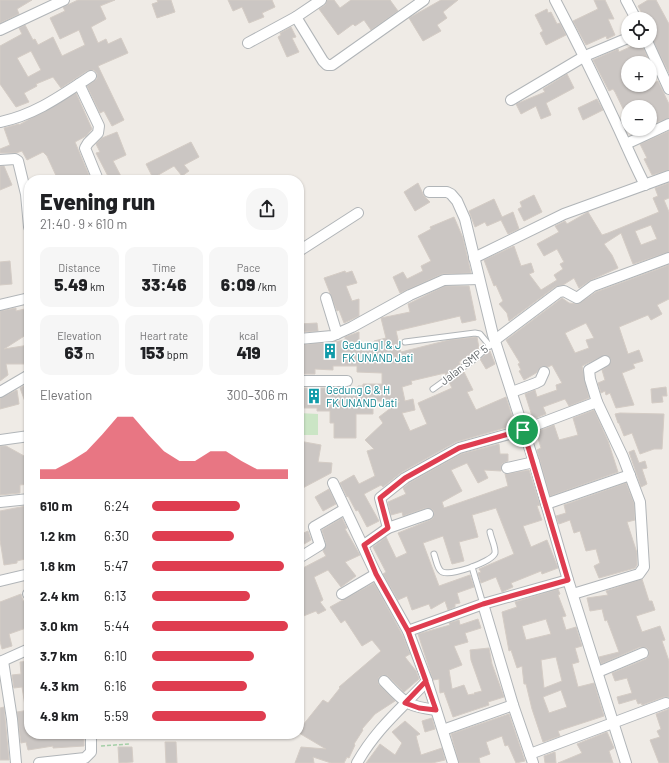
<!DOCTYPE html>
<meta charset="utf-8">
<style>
body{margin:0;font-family:Barlow,sans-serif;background:#f6f6f6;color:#202124;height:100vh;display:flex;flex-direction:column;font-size:15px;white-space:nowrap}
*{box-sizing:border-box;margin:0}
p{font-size:13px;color:#757577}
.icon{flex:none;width:22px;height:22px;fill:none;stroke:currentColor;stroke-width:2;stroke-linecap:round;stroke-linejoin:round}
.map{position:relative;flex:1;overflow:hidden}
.drawer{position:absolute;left:24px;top:175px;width:280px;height:564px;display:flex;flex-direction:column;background:#fff;border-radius:16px;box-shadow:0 1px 3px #0004}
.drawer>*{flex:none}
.tools{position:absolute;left:621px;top:12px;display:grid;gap:8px}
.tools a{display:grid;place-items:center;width:36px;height:36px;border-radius:50%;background:#fff;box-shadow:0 1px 3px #0004;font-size:20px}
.pin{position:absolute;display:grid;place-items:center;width:34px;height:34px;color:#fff;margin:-17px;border:2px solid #fff;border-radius:50%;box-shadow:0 1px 4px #0007}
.round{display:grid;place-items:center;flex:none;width:42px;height:42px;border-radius:16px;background:#f6f6f6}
.head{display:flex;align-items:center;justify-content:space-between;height:68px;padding:0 16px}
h1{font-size:22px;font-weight:800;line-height:30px}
.figures{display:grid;grid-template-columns:repeat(3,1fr);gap:6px;height:68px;padding:4px 16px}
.figures div{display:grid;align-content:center;border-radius:10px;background:#f6f6f6;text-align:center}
.figures b{font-size:17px;font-weight:800}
.figures small{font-size:11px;font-weight:400}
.figures p{font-size:11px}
.chart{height:112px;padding:8px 16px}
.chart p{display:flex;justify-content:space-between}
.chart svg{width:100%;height:72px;margin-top:4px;fill:#df3d50;opacity:.7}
ul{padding:0 16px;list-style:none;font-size:13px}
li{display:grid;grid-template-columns:64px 48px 1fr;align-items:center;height:30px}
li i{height:10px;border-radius:5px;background:#df3d50}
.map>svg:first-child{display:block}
.green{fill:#cbe5c5}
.building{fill:#cbc6c3;stroke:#d4ccc5;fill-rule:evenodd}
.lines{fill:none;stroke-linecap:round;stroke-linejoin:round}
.service-casing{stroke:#b1b5b8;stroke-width:7}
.minor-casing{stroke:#b1b5b8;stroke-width:12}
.path{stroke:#a4cfa7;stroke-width:1.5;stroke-dasharray:4 2;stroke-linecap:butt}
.service{stroke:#fff;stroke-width:5}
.minor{stroke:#fff;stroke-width:10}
.route-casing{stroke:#fff;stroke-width:8}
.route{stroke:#df3d50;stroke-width:5}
.labels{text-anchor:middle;stroke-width:3;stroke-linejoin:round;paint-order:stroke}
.culture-label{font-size:11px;fill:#0d838f;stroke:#fff;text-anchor:start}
.street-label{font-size:11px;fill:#5e6366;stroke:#fff}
</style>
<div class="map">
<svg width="669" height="763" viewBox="0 0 669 763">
<rect width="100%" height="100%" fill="#efebe6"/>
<!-- green -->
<path class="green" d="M299 413 318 414V435H299Z"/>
<!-- building -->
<g class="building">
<path d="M0 0H32L17 9 19 14 0 23Z"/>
<path d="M78 0H115L100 6 106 19 91 27 98 43 106 39 108 44 121 38 128 53 98 66 124 120 112 126 104 111 100 113 87 86 97 79V73L94 70 87 71 61 88 53 77 36 84 37 86 24 93 29 102 16 107 0 84V46L22 34 19 28 25 25 33 40 35 39 38 45 53 37 62 56 85 45 79 30 60 39 50 18 65 11 63 7ZM31 51 41 70 28 77 17 58Z"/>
<path d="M157 0H171L175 12 157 18 152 4 158 2Z"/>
<path d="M228 0H272L275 7 262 13 264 17 249 23 242 7 233 11Z"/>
<path d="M327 0H334L340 8 351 0H390L398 11 371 30 364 20 355 26 353 24 338 35 319 9 325 5Z"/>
<path d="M441 0H458L443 12 447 18 437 25 441 31 423 41 409 18Z"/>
<path d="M594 0H605L614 19H608L615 35 607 39 606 36 586 45 573 21 598 9Z"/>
<path d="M648 0H656L669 24V73L650 35V19H645L638 6Z"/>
<path d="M547 9 548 13 551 12 557 24 560 23 566 35 546 45 540 33 543 31 535 15Z"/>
<path d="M291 27 296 37 292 38 299 52 287 57 278 37 281 35 280 33Z"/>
<path d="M641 42 650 63H628V85H650L658 81 669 104V118L653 124 650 118V107H628V119L615 92 613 89 609 91 593 60 618 49 619 52Z"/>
<path d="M567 74 574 88 546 103 551 115 541 119 536 106 521 114 516 104 545 92 543 89Z"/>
<path d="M76 93 92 129 86 136 75 142 91 180H58L47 156 43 152 27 160 22 151 16 153H0V149L10 145 4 128 19 124V125Z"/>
<path d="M597 99 603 110 583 120 578 108Z"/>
<path d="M669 131V170L652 175 644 159 647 158 640 144Z"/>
<path d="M117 132 126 155 113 161 123 180H110L96 153 100 152 96 144 102 138Z"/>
<path d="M191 142 199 157 184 165 189 171 182 176 174 166 153 178 146 164Z"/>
<path d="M0 166H4L12 185 0 190Z"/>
<path d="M418 183 424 196 430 202 415 211 404 192Z"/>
<path d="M669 183V198L664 200 669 212V252L633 264 621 233 604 244 612 255 618 268 591 280 579 288 574 278 563 285 555 287 509 321 507 313 499 304 503 301 496 285 494 286 484 260 514 246 521 266 531 263 534 272 529 274 541 290 557 280 554 275 563 269 560 264 564 262 557 249 544 256 537 244 559 232 555 226 565 221 567 224 588 212 602 235 608 233 659 212 653 198 658 196 655 188ZM651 225 657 239 641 245 635 231Z"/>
<path d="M534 195 542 212 524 221 518 209 522 207 520 202Z"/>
<path d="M494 199 502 217 513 212 519 229 508 234 501 220 487 226 485 222 475 227 469 211Z"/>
<path d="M454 217 463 238 471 273 442 274 400 293 393 277 403 272 407 279 423 271 421 266 431 261 418 236 431 229 430 227Z"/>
<path d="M10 261 12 284 0 285V262Z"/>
<path d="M669 265V299L657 305 662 314 651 320 648 315 619 327 628 354 639 350 643 361 633 364 635 368 622 373 634 405 616 408 610 393 606 395 605 391 601 393 598 383 605 380 602 370 608 366 611 361 610 358 605 355 582 366 589 398 569 406 565 399 543 407 546 414 533 419 525 394 535 390 537 397 557 390 556 385 562 383 552 365 548 367H541L536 373 524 380 519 371 521 370 518 364 520 363 506 340 562 298 569 303 578 304 596 292ZM586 323 594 338 586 340 589 348 575 353 565 333Z"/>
<path d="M345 271 346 273 352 271 357 283 346 286 352 301 359 299V316L344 323 339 310 337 311 324 278Z"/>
<path d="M445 286H469L476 320 462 323 460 316 396 331 401 352 449 340 475 337H477L479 348 459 362 460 364 446 375 445 373 411 381 412 384 402 387 405 401 413 399 415 410 402 413 410 431 427 424 418 403 452 388 449 382 464 372 473 390 467 392 476 410 506 397 515 425 456 442 402 472 383 487 381 485 364 494 379 521 367 527 358 510 356 511 348 496 347 497 340 483 354 475 359 484 375 476 367 451 374 449 365 440 383 423 379 417 400 401H373V414H356V438H334V423H330V411H317V408H299V388H330V392H358V386H363V384H382V373L357 372V366H333V370L315 369V374H299V345L333 342 345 340V337L359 332V347L375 345 374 341 386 338 381 318 410 312 408 304Z"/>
<path d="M16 308V311L29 308V333L4 349 29 345V364H6L8 375 0 381V311Z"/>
<path d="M317 323 318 331 299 332V324Z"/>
<path d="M490 351 495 364 486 369 480 359Z"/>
<path d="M29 383V410H28L20 388Z"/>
<path d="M666 387 667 396H662L663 402 652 403 651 389Z"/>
<path d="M17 390 19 404 0 409V398Z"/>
<path d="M594 410 608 441 618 472 550 496 537 450 541 448 536 432 554 425 559 440 578 435 573 418Z"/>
<path d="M620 413 664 414 662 449H654L640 454 632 433 624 436 619 423H618L615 414Z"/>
<path d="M299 441 321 445 318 462 332 463 331 473 299 490Z"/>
<path d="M499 444 500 454H508V461L502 464 501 471 484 470 488 478 478 483 467 463 451 470 462 491 442 502 444 508 508 486 505 474 529 470 540 505 537 506 542 520 523 526 531 547 547 540 558 568 542 574 541 571 511 583 513 587 502 592 496 577 481 583 478 573 481 572 479 569 514 554 496 508 472 515 478 537 459 542 464 561 452 564 443 536 423 543 439 586 470 575 474 587 457 593 460 603 455 604V607L448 610 445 601 431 609 429 604 412 610 407 596 398 600 383 574 386 572 373 547 386 537 396 558 407 553 398 533 430 520 433 518 434 512 432 509 426 508 403 516 402 512 391 515 388 502 406 494 403 488 409 483 461 454Z"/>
<path d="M0 446H6L26 457 27 461 29 460V484L20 485V493L0 495Z"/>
<path d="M634 450 639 463 645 461 647 468 642 469 647 484 641 487 629 452Z"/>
<path d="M626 483 634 503 635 520 627 522 637 553V565L635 568 599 578 594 566 600 563 596 549 586 551 580 531 574 533 570 520 559 524 556 516 566 513 564 505Z"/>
<path d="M329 489 336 504 323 511 315 497Z"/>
<path d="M26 506 29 520V558L17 561V563L4 565 0 540V511Z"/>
<path d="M342 518 347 528 345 529 360 555 345 562 356 576 341 587 328 570 314 577 323 600 320 602 326 610 318 614 316 611 301 617 299 612V570L326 556 323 551 326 543 322 530Z"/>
<path d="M308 531 311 540 299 547V535Z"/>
<path d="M642 579 649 601H652L655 610 636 616 642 632 660 626 665 640 662 641 669 661V697H664L642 705 641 703 638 704 636 699 619 704 617 697 632 693 627 678 615 681 612 673 646 659 648 657 649 651 647 648 640 647 601 664 599 657 619 652 607 620 605 621 602 609 590 611 587 598 608 595 606 591Z"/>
<path d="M374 583 403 636 410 654 405 657 416 671 419 679 404 692 388 676 383 675 379 677 378 682 379 685 395 701 375 714 362 729 363 730 354 744 355 745 349 758 347 757 344 763H331L313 757 314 763H295L301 747 326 749 299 733V730L323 700 328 703 340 688 339 687 381 651 372 640 362 646 345 620 341 623 330 607Z"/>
<path d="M558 589 560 594 558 595 566 616 562 617 566 630 576 627 582 646 575 648 579 662 572 664 578 687 594 683 604 716 558 731 560 736 543 742 532 709 526 684H524L522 666 517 668 511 650 509 651 502 612 517 607 515 602ZM546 619 551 634 526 640 522 626ZM556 657 562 681 544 688 541 660ZM561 690 567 707 549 713 543 697Z"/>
<path d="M21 594 23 601 29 600V627L9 634 12 646 2 649 0 641V602Z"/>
<path d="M478 619 481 628 465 633 468 642 454 646 462 665 449 670 452 689 464 685 468 695 473 694 474 695V693L482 691 471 660 470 650 489 648 492 664 504 697 488 702 489 705 453 717 444 692 440 693 439 679 433 680 418 634 450 625 449 623 459 620 460 625Z"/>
<path d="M29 661V706H25L22 687 14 688 12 675 21 674 20 662Z"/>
<path d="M4 707 9 760H0V708Z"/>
<path d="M669 709V763H659L650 740 660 737 657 731 661 729 656 714Z"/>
<path d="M29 710V734H40L41 735 84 734V746L53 748V746L28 750 26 742 21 743 17 712Z"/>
<path d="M509 714 525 761 516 763 508 745 505 746 502 736 486 742 490 754 479 758 480 763H459L451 734Z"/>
<path d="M432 718 435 729 425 732 422 721Z"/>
<path d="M405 721 420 734 416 736 421 755 442 748 445 760 432 763H366L380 744 395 755 402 743 392 732Z"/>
<path d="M607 732 614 748 609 751 613 763H558L582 753 577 744Z"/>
<path d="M165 742H176L177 763H166Z"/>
<path d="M118 747H132L133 762 119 763Z"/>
<path d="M555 752 556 763H545L544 756Z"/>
</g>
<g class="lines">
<defs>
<g id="service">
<path d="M405 342 475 333 480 334 490 346"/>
<path d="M433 389 476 358 491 344"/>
<path d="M434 554C436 559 437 568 441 571 447 578 492 562 495 553 496 548 491 538 490 532"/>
<path d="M472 567 483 604"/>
</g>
<g id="minor">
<path d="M555 0C576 40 596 80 615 121 625 142 634 164 645 185"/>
<path d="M626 0 636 19"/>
<path d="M296 17 323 61 327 65H332L424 0"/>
<path d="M0 30 64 0"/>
<path d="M647 41 669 89"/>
<path d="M248 43 296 17 321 0"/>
<path d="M79 84 99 126 98 133 88 143 85 148 98 180"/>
<path d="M511 100 585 56 628 38"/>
<path d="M0 122C35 115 62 95 91 76"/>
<path d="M626 144 669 124"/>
<path d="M0 160 15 159 18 161 26 194 29 227"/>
<path d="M429 192H447L451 194 457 201 465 219 493 335 534 462 568 580"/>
<path d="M299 251 358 213"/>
<path d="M474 258 564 214 669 176"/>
<path d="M326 298 337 334"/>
<path d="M0 305 29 298"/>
<path d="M299 339 332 336 352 327 410 295 444 280 479 279"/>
<path d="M495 340 559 292 564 291 577 298 593 286 669 258"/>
<path d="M299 381H347"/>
<path d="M0 392 29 375"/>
<path d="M512 392 536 383 540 381 544 372"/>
<path d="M597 402 590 379 589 370 605 361"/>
<path d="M0 440 29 436"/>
<path d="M507 468 534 462"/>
<path d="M333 483 376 574 408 631 427 681 453 763"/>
<path d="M0 502 29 499"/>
<path d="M546 504 630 475"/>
<path d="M388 528 428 514"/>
<path d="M364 545 388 528 380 498 405 478 459 448 523 430 597 402 623 457 640 502 644 567 639 574 573 594"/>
<path d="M299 558 320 545 314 527 345 509"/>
<path d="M0 581 29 574"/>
<path d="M28 594 29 593"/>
<path d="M342 594 376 574"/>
<path d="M483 604 513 705 533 763"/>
<path d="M408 631 483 604 568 580 626 763"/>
<path d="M3 661 12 719 16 763"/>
<path d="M0 662 29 649"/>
<path d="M598 672 643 653"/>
<path d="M384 681C405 703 406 706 436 710"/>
<path d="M443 730 513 705"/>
<path d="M530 754 666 703"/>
<path d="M39 763 85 758 91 752V734"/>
<path d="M357 763C376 729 401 709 427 681"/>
</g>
</defs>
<!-- service casing -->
<use href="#service" class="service-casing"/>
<!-- minor casing -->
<use href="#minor" class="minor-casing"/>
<!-- path -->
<path class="path" d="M101 746 129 744"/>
<!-- service -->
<use href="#service" class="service"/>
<!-- minor -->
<use href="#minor" class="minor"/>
</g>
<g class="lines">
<defs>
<path id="route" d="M523 430 459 448 405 478 380 498 388 528 364 545 376 574 408 631 426 681 405 703 419 708 436 710 408 631 483 604 568 580 523 430"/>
</defs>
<!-- route casing -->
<use href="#route" class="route-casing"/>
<!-- route -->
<use href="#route" class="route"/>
</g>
<!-- icons -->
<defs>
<symbol id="building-bare" viewBox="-9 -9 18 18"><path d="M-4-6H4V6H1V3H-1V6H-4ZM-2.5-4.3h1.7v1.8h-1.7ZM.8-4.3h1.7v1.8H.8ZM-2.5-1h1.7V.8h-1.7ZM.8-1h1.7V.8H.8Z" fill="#0f9aa8" stroke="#fff" stroke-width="2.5" paint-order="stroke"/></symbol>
</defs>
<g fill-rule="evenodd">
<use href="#building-bare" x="319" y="340" width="22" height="22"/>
<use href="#building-bare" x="303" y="385" width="22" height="22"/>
</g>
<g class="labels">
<!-- culture labels -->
<g class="culture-label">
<text x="342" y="349">Gedung I &amp; J<tspan x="342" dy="13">FK UNAND Jati</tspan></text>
<text x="326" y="394">Gedung G &amp; H<tspan x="326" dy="13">FK UNAND Jati</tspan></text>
</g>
<!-- street labels -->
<g class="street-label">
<text transform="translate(464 365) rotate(-38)" y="4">Jalan SMP 5</text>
</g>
</g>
</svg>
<div class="tools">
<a><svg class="icon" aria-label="locate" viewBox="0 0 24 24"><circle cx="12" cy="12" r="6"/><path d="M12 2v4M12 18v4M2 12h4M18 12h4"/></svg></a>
<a>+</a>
<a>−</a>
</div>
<div class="pin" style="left:523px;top:430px;background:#1e9e55"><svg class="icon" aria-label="arrive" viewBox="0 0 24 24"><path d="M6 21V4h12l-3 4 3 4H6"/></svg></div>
<section class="drawer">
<div class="head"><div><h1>Evening run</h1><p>21:40 · 9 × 610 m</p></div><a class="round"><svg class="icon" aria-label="share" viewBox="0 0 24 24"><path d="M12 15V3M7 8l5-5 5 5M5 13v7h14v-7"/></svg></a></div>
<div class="figures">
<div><p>Distance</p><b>5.49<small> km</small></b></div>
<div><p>Time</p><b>33:46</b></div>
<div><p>Pace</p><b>6:09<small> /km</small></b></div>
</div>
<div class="figures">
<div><p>Elevation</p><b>63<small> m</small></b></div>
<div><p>Heart rate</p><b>153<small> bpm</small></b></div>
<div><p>kcal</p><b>419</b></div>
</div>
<div class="chart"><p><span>Elevation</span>300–306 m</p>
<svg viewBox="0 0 160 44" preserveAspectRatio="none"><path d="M0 44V38L10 38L20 33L30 27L40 17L50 6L60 6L70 17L80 27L90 33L100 33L110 27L120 27L130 33L140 38L150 38L160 38V44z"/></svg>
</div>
<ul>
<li><b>610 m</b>6:24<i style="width:65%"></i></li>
<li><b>1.2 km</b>6:30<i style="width:60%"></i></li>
<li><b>1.8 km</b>5:47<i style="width:97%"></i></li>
<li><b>2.4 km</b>6:13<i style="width:72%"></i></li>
<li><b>3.0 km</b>5:44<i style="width:100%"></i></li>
<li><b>3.7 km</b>6:10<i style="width:75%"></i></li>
<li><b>4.3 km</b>6:16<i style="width:70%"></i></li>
<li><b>4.9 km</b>5:59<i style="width:84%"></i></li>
</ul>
</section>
</div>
